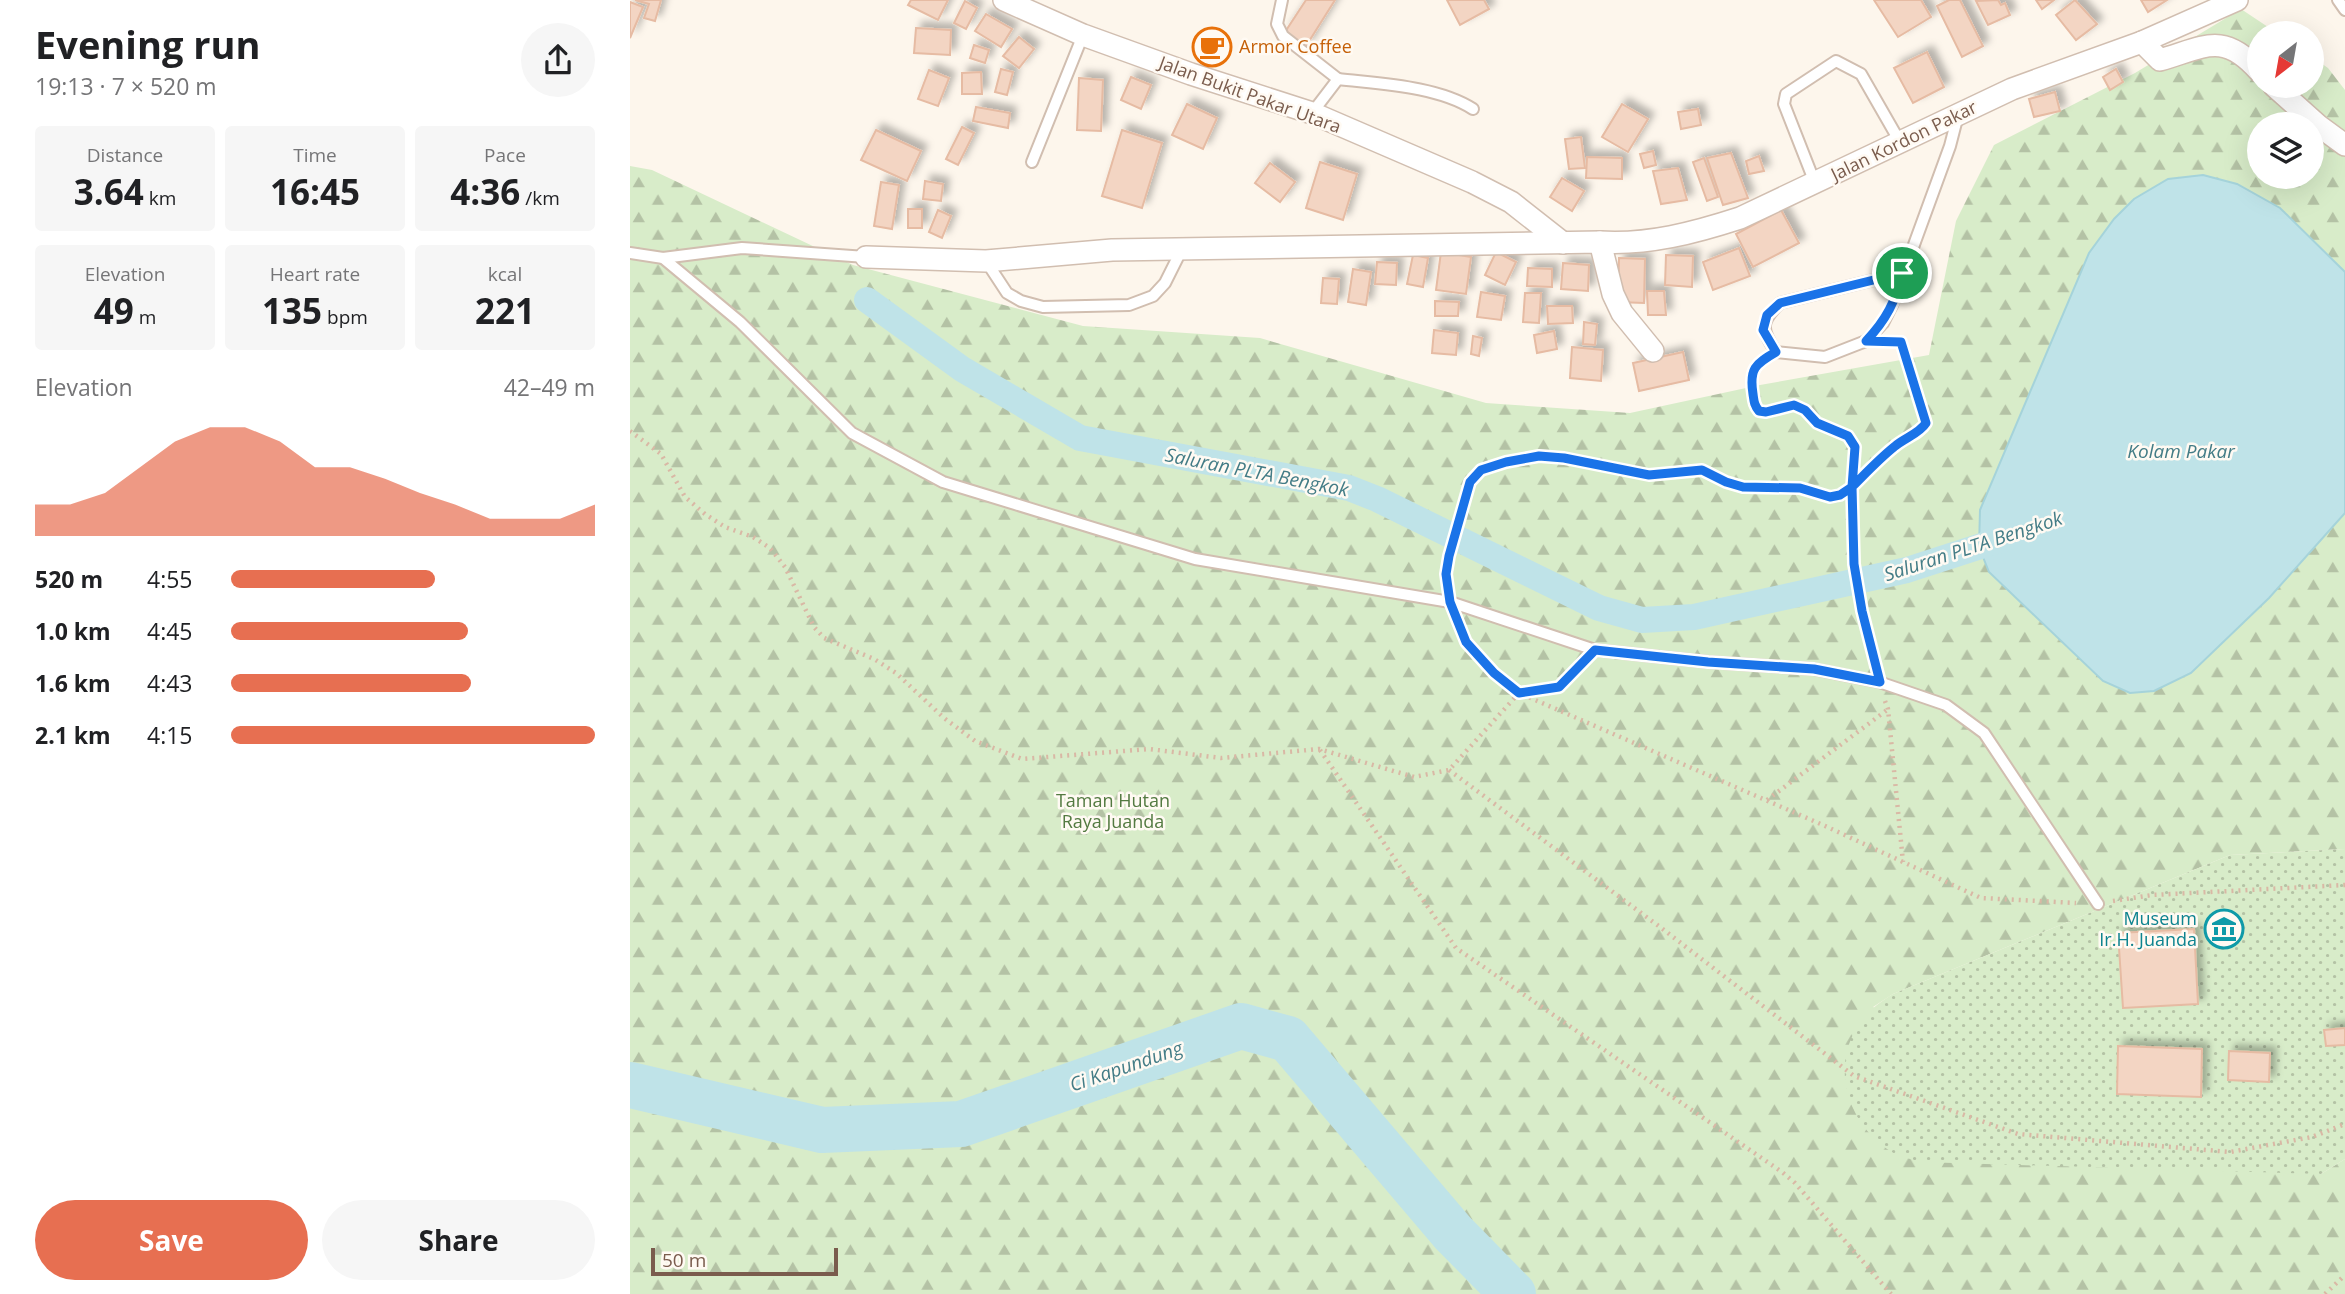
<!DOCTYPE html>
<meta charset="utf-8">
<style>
body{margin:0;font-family:"Open Sans",sans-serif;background:#f6f6f6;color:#202124;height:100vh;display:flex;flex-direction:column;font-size:26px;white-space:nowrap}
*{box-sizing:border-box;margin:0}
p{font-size:23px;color:#757577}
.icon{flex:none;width:38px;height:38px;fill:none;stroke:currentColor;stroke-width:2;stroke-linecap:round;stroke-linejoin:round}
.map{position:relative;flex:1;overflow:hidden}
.side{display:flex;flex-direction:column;background:#fff;width:630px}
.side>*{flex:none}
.needle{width:46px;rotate:211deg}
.tools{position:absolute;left:1617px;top:21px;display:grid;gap:14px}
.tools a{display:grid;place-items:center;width:77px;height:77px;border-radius:50%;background:#fff;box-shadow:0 7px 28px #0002;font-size:35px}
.scale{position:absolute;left:21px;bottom:18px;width:187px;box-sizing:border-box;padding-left:7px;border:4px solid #7a5c4d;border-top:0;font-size:19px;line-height:24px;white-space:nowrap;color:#7a5c4d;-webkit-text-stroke:5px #fffaf3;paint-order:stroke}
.pin{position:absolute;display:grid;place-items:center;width:60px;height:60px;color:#fff;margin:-30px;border:4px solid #fff;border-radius:50%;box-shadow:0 2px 7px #0007}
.round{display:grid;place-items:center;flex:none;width:74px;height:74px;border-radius:37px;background:#f6f6f6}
.head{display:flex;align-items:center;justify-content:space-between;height:119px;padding:0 35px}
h1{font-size:38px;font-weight:700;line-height:52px}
.figures{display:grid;grid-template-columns:repeat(3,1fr);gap:10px;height:119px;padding:7px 35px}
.figures div{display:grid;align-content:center;border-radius:7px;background:#f6f6f6;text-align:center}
.figures b{font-size:35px;font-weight:700}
.figures small{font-size:19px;font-weight:400}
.figures p{font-size:19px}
.chart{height:196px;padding:14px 35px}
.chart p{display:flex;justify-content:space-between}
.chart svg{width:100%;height:126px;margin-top:7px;fill:#e76f51;opacity:.7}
.primary-button{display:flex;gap:14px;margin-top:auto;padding:14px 35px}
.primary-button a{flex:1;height:80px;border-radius:42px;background:#e76f51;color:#fff;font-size:28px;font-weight:700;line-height:80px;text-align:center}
.primary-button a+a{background:#f6f6f6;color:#202124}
ul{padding:0 35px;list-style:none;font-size:23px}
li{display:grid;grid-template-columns:112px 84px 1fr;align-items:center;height:52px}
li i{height:18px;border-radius:9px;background:#e76f51}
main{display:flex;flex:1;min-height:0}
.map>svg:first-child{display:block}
.forest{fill:url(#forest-firs);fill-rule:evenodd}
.park{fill:url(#park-dots)}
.water{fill:#bfe3e8;stroke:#a5d3da;stroke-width:2}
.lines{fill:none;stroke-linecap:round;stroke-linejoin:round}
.canal{stroke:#bfe3e8;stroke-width:26}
.river{stroke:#bfe3e8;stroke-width:46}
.building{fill:#f3d5c3;stroke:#e6bba3;stroke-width:2;filter:url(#shadow)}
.lane-casing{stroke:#d1beb0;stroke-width:14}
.street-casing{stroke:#d1beb0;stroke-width:24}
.path{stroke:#d9b8a5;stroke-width:4.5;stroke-dasharray:2 5;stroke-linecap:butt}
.lane{stroke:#fff;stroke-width:10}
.street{stroke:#fff;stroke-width:21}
.route-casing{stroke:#fff;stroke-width:14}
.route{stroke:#1a73e8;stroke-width:9}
.labels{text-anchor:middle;stroke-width:5;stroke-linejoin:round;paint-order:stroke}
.food-label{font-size:18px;fill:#c56008;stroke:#fffaf3;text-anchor:start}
.street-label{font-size:18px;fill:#7a5c4d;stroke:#fffaf3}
.park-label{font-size:18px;fill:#537a41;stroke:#fffaf3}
.culture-label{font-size:18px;fill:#0d838f;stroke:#fffaf3;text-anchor:end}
.water-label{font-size:19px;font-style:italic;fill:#437c86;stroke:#fffaf3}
</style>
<main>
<section class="side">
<div class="head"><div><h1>Evening run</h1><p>19:13 · 7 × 520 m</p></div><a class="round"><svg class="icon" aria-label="share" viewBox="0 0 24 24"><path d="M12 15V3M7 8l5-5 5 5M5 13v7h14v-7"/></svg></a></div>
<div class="figures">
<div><p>Distance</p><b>3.64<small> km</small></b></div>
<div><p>Time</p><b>16:45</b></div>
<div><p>Pace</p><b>4:36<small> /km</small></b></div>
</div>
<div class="figures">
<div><p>Elevation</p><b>49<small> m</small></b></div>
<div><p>Heart rate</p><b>135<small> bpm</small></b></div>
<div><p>kcal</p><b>221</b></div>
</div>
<div class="chart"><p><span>Elevation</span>42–49 m</p>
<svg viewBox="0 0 160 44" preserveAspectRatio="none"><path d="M0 44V33L10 33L20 29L30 20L40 11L50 6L60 6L70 11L80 20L90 20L100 24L110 29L120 33L130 38L140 38L150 38L160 33V44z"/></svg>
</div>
<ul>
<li><b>520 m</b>4:55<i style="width:56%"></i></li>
<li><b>1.0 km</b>4:45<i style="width:65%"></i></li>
<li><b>1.6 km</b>4:43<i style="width:66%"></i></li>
<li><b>2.1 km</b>4:15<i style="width:100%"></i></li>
</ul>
<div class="primary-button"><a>Save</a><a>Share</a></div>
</section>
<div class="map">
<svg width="1715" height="1294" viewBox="0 0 1715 1294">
<defs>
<pattern id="forest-firs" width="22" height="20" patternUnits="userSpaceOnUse" patternTransform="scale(1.75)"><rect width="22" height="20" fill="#d8ecc9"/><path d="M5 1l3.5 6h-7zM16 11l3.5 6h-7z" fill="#b4c2a5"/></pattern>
<pattern id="park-dots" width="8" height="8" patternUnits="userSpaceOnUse" patternTransform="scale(1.75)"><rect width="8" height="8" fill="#d8ecc9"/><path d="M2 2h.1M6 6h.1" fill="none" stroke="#b4c2a5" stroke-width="1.8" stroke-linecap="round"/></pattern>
<filter id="shadow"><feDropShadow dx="6" dy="-6" stdDeviation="3.5" flood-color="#0004"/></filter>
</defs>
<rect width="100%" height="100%" fill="#fdf6ec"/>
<!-- forest -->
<path class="forest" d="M1611 9 1647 33H1629V86H1682V57L1698 68 1715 90V272L1650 208 1573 175 1538 179 1504 199 1484 219 1459 253 1350 510 1349 547 1359 572 1473 681 1500 693 1639 598 1715 513V849L1600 855 1263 994 1243 1007 1691 1174 1715 1159V1294H0V166L22 170 223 265 453 326 630 338 856 403 1000 413 1130 385 1299 355 1326 221 1364 145 1505 73ZM1629 124H1682V177H1629Z"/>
<!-- park -->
<path class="park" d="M1715 849V1159L1691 1174 1291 1162C1281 1159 1269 1157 1260 1151 1218 1124 1199 1066 1230 1023 1239 1010 1250 1002 1263 994L1600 855Z"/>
<!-- water -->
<path class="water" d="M1573 175 1607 184 1650 208 1715 272V513L1639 598 1561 673 1524 691 1500 693 1473 681 1359 572 1349 547 1350 510 1459 253 1484 219 1504 199 1538 179Z"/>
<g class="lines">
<!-- canal -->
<path class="canal" d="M237 300 332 369 450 438 719 488 747 499 969 608 1012 620 1064 617 1277 570 1382 536"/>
<!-- river -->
<path class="river" d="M0 1085 192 1130 331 1124 611 1026 658 1039 823 1233 883 1294"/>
</g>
<!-- building -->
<g class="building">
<path d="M5 0H31L25 21 14 18 19 4Z"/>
<path d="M281 0H318L308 20 278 5Z"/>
<path d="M676 0H705L676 46 655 32Z"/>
<path d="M817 0H854L859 9 830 25Z"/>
<path d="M1244 0H1291L1301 17 1268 37Z"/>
<path d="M1319 0H1330L1353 46 1332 57 1307 6Z"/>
<path d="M1368 0 1371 5 1375 3 1380 15 1358 25 1346 1Z"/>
<path d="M1406 0H1424L1412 9Z"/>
<path d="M1445 0 1467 24 1446 40 1426 15Z"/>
<path d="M1511 0H1537L1518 12Z"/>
<path d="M335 1 347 8 336 29 324 23Z"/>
<path d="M0 2 13 7 0 38Z"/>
<path d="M356 14 382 29 371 47 345 31Z"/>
<path d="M286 28 321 30 320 55 284 53Z"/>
<path d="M389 37 404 49 389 68 373 56Z"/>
<path d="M344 45 359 50 355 63 340 58Z"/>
<path d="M1297 52 1314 87 1283 103 1264 68Z"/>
<path d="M371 69 383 72 377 95 365 92Z"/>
<path d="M1486 69 1493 82 1480 90 1473 77Z"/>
<path d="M299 70 319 78 308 106 288 99Z"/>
<path d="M351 72 352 94H332V73Z"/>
<path d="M501 77 521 85 511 109 491 100Z"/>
<path d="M449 78 473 80 471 131 447 130Z"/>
<path d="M1425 92 1430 111 1404 117 1399 99Z"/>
<path d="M557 104 587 118 573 149 542 135Z"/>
<path d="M992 104 1018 119 998 152 972 137Z"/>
<path d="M346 107 380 113 378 128 343 121Z"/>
<path d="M1068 109 1071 125 1051 129 1048 112Z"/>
<path d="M332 127 344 133 328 165 316 159Z"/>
<path d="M246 130 291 151 277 181 231 160Z"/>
<path d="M492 130 532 143 512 208 472 196Z"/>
<path d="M951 137 955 168 939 169 935 139Z"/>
<path d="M1023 151 1026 165 1014 168 1010 154Z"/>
<path d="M1101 153 1118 198 1093 205 1077 158Z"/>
<path d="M1129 156 1134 171 1119 174 1116 161Z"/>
<path d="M957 157 992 158V179L956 178Z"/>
<path d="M1074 158 1088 197 1077 201 1063 162Z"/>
<path d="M690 162 727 174 713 220 676 208Z"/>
<path d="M640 163 665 182 650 202 625 183Z"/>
<path d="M1048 168 1057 200 1031 204 1023 171Z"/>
<path d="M932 178 954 191 942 211 920 197Z"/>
<path d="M295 181 313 184 311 201 293 199Z"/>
<path d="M251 182 269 185 262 229 244 226Z"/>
<rect x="278" y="209" width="14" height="19"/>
<path d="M308 210 321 216 312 238 299 232Z"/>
<path d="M1151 210 1169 243 1123 267 1106 234Z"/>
<path d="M1109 248 1120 276 1083 290 1073 262Z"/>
<path d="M811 252 841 257 836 294 806 290Z"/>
<path d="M866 252 886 262 875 285 855 275Z"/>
<path d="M783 255 798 258 793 287 777 284Z"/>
<path d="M1036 255 1063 256 1062 287 1035 285Z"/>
<path d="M989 258 1015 259 1014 303 988 302Z"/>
<path d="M747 262 767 263 766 285 745 284Z"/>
<path d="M933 263 959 265 958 291 931 289Z"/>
<path d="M898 268 922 269V287L897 286Z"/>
<path d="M723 269 741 272 736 305 718 302Z"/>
<path d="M693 278 709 279 707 304 691 303Z"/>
<path d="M1017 291H1034L1036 315H1018Z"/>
<path d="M851 292 875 296 871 320 847 317Z"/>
<path d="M895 293H911L909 323 893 322Z"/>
<path d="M805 301 829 302 828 316H805Z"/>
<path d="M917 306H942L943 323 918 324Z"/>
<path d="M954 322 967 324 965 345 953 344Z"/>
<path d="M804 330 828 333 826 355 802 353Z"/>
<path d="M924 331 927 349 907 353 904 335Z"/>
<path d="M843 336 852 338 849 356 841 354Z"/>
<path d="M942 347 973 350 971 381 940 378Z"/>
<path d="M1053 352 1059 380 1009 391 1003 363Z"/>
<path d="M1564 929 1568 1004 1493 1008 1488 933Z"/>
<path d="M1715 1028V1045L1696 1046 1694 1030Z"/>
<path d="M1488 1046 1572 1049 1571 1097 1487 1094Z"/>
<path d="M1599 1051 1640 1053 1639 1082 1598 1080Z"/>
</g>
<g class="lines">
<defs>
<g id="lane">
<path d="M652 0 647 24 653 36 708 79"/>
<path d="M1708 0 1715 10"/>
<path d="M682 113 708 79C750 84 807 86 843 109"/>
<path d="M402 162 453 35"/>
<path d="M1185 183 1154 104 1156 94 1206 61 1231 74 1270 142"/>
<path d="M0 253 33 258 112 248 236 257"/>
<path d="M33 258 110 322 222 433 313 482 565 559 820 602 965 650 1078 662 1183 669 1249 682 1316 705 1354 733 1468 904"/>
<path d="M356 261 377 293 391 301 413 307 499 305 523 296 535 283 552 249"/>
<path d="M1272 273 1150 303C1130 322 1131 329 1146 352L1195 357 1236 341 1253 323 1262 305 1320 146 1328 115"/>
</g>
<g id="street">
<path d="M374 0 453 35 561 74 682 113 842 182 881 202 933 243"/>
<path d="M1512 42 1530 60C1575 47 1593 31 1629 71"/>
<path d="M1644 86 1689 126 1715 145"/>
<path d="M970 242 983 294 992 313 1023 351"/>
<path d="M236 257 356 261 482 250 970 242C1018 245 1064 233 1110 218L1382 89 1512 42 1607 0"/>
</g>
</defs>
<!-- lane casing -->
<use href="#lane" class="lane-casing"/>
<!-- street casing -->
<use href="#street" class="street-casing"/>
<!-- path -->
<g class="path">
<path d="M1133 360C1117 369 1118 397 1129 411L1136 412 1164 405 1175 410 1187 423 1218 436 1225 447 1222 487 1224 564 1232 611 1245 665"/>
<path d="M0 431 31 454 55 497 75 514 95 527 123 537 140 548 155 567 184 627 194 638 244 659 266 673 314 718 345 741 392 759 519 749 591 758 689 749 784 777 819 770 889 693 929 687 953 663"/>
<path d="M817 585 816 574 825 531 840 482 851 470 876 462 909 456 934 459 1019 475 1072 470 1096 482 1113 487H1170L1200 497 1210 495 1222 487 1251 458 1267 444 1292 430 1296 423 1274 348 1271 343 1258 341"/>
<path d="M828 623C841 653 865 673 889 693L1193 825 1351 898 1446 903"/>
<path d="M1255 701 1258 709 1273 862"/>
<path d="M690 750 826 948 1152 1172 1165 1183 1261 1294"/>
<path d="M819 770 1030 927 1224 1076 1388 1134 1600 1152 1682 1137 1715 1124"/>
<path d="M1137 800 1257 710"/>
<path d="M1483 901 1522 895 1715 885"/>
<path d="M1695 1294 1715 1275"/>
</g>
<!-- lane -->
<use href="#lane" class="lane"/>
<!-- street -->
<use href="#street" class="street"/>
</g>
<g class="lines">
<defs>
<path id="route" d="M1272 273C1266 301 1256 320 1236 341L1271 342 1296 423C1289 434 1274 438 1264 447 1249 459 1236 473 1222 487L1224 564 1232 611 1250 682 1184 669 1078 662 965 650 929 687 889 693 864 673 836 642 820 602 816 574 819 556 840 482 851 470 876 462 909 456 934 458 1019 475 1072 470 1096 482 1113 487 1170 488 1200 497 1210 495 1222 487 1225 447 1218 436 1187 423 1175 410 1164 405 1136 412 1129 411C1124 405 1124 401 1123 394 1119 369 1125 364 1146 352L1133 330 1137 315 1150 303 1272 273"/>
</defs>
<!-- route casing -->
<use href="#route" class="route-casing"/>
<!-- route -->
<use href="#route" class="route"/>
</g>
<!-- icons -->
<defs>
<symbol id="cafe-ring" viewBox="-11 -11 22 22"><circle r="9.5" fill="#fffaf3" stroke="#e8710a" stroke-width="1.5"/><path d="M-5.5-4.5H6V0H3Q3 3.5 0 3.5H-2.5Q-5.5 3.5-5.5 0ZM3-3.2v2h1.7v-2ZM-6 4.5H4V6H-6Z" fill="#e8710a"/></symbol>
<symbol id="museum-ring" viewBox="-11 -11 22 22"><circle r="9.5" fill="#fffaf3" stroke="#0f9aa8" stroke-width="1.5"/><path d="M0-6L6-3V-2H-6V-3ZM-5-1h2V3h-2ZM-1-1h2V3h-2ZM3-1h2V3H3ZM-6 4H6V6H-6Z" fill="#0f9aa8"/></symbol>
</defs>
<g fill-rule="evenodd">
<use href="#cafe-ring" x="560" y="25" width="44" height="44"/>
<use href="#museum-ring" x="1572" y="907" width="44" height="44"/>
</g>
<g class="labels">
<!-- food labels -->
<g class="food-label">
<text x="609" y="53">Armor Coffee</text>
</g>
<!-- street labels -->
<g class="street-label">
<text transform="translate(620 95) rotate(20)" y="6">Jalan Bukit Pakar Utara</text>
<text transform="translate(1274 141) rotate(-26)" y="6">Jalan Kordon Pakar</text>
</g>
<!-- park labels -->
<g class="park-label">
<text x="483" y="807">Taman Hutan<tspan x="483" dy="21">Raya Juanda</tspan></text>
</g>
<!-- culture labels -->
<g class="culture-label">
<text x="1567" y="925">Museum<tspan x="1567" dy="21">Ir.H. Juanda</tspan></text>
</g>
<!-- water labels -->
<g class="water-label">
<text x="1551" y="458">Kolam Pakar</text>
<text transform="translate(627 472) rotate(11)" y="7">Saluran PLTA Bengkok</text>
<text transform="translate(1343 546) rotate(-18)" y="7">Saluran PLTA Bengkok</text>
<text transform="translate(496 1066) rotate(-19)" y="7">Ci Kapundung</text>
</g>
</g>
</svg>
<div class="tools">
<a><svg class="needle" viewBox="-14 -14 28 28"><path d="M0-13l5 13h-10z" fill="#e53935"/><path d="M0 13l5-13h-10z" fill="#757577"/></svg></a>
<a><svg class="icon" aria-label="layers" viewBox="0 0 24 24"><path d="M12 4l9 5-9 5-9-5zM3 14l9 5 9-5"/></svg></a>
</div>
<div class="scale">50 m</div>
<div class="pin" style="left:1272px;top:273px;background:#1e9e55"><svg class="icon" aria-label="arrive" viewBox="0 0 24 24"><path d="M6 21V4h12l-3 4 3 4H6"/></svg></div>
</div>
</main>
